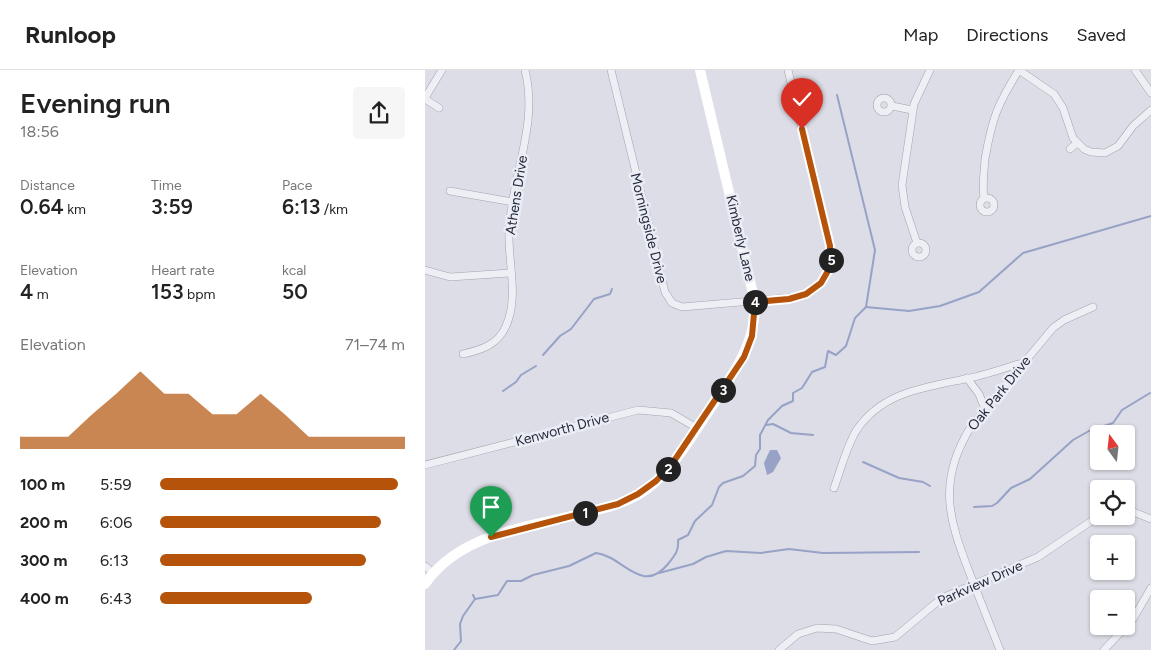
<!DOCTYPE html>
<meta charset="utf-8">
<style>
body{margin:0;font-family:Figtree,sans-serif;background:#f6f6f6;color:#222;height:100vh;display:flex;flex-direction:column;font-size:19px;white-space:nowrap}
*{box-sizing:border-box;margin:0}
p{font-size:16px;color:#767676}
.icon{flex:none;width:28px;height:28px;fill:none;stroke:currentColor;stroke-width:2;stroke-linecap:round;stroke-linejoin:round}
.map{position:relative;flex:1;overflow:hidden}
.details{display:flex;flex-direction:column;background:#fff;width:425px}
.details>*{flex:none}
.needle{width:32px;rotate:345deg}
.buttons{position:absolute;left:665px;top:355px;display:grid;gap:10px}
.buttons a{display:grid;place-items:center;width:45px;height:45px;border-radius:5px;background:#fff;box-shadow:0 1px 4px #0004;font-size:25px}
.pin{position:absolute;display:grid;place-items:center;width:42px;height:42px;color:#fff;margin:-51px -21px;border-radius:50% 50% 50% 0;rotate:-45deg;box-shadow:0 0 5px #0007}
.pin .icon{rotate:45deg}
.km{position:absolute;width:25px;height:25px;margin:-12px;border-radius:50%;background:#222;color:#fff;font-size:14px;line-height:25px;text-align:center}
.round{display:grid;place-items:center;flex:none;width:52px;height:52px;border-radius:5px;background:#f6f6f6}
.headline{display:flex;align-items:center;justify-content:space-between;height:85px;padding:0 20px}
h1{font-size:28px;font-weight:600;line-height:38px}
.metrics{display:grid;grid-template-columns:repeat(3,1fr);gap:8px;height:85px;padding:5px 20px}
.metrics div{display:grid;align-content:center}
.metrics b{font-size:21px;font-weight:600}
.metrics small{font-size:14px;font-weight:400}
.metrics p{font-size:14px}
.chart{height:140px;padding:10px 20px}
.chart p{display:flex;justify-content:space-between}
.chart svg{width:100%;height:90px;margin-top:5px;fill:#b45309;opacity:.7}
ul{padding:0 20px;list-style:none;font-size:16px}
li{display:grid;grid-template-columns:80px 60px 1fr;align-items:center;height:38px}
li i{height:12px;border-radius:6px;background:#b45309}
header{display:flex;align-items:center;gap:30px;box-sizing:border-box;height:70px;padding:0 25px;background:#fff;border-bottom:1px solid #e0e0e0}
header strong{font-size:24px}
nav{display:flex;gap:28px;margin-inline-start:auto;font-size:18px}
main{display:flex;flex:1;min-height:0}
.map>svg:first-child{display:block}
.water{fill:#97a2c6}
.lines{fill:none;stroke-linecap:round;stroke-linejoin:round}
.stream{stroke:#97a2c6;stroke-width:2}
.street-casing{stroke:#a2a3b0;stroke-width:8}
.street{stroke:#eeeff4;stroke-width:7}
.secondary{stroke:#fff;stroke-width:10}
.route-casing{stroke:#fff;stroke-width:10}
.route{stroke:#b45309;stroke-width:6}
.labels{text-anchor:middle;stroke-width:5;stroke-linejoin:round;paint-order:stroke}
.street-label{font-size:14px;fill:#26293c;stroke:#ebedf4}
</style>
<header>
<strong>Runloop</strong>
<nav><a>Map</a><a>Directions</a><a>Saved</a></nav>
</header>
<main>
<section class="details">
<div class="headline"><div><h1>Evening run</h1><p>18:56</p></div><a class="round"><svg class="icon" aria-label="share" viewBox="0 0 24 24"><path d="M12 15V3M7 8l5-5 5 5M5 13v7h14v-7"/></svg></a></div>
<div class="metrics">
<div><p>Distance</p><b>0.64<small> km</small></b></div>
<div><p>Time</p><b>3:59</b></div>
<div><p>Pace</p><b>6:13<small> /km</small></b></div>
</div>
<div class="metrics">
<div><p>Elevation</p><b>4<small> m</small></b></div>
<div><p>Heart rate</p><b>153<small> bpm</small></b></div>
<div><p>kcal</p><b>50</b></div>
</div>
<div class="chart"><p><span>Elevation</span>71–74 m</p>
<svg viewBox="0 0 160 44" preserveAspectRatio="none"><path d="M0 44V38L10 38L20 38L30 27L40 17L50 6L60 17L70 17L80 27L90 27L100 17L110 27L120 38L130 38L140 38L150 38L160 38V44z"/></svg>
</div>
<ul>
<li><b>100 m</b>5:59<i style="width:97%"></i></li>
<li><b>200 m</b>6:06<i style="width:90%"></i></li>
<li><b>300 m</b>6:13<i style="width:84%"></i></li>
<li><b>400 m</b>6:43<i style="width:62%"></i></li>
</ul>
</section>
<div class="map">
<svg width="726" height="580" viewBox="0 0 726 580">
<rect width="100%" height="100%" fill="#dcdde6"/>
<!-- water -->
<path class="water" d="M345 380H352L356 388 348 402 342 405 339 393Z"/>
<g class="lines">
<!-- stream -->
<g class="stream">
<path d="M441 237 484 241 515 236 554 222 598 183 726 146"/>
<path d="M118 285 135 266 146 259 169 229 185 224 187 219"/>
<path d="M78 321 91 312 96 305 111 296"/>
<path d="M341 355 348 354 366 363 388 365"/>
<path d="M438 392 474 408 498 412 505 416"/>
<path d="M549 437 567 436 572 433 586 418 605 409 648 370 664 361 688 353 697 340 725 323"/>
<path d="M234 503 268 494 281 487 301 481 336 483 364 479 398 483 494 482"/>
<path d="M48 525 50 529"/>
<path d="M29 580 36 571 35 554 38 546 50 529 73 525 82 511H96L108 505 144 496 171 483C198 486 217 526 243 494 250 485 254 481 253 470L263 465 270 451 287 435 294 417 298 413 318 406 330 396 331 385 335 379V365L343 350 357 336 368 331V323L377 318 387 302 400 297 403 281 411 285 421 276 430 248 441 237 450 180 412 25"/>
</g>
<defs>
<g id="street">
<path d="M186 0 240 222 247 233 257 237 373 227C397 219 407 200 405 176L363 0"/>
<path d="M594 0 629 24 638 38 648 68 659 79 666 82 680 83 693 76 708 56 726 40"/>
<path d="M710 0 726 23"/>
<circle cx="459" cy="35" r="7"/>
<path d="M0 28 17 0"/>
<path d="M0 29 14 38"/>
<path d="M467 36 487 40"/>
<path d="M645 79 652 73"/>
<path d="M25 121 88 132"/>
<circle cx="562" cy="135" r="7"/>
<path d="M559 128C557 114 559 103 560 89 567 49 572 35 594 0"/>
<circle cx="494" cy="180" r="7"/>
<path d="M492 173 480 137 477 115 489 34 505 0"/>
<path d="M0 200 25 207 86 203"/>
<path d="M38 284C56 280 73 275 81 256 94 227 83 193 84 162 86 106 114 56 100 0"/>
<path d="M542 308 554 324 560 339"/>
<path d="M0 395 213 340 246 343 272 358"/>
<path d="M409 418C416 399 421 378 431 361 457 321 502 317 545 308 563 304 580 298 597 293"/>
<path d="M701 439 726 449"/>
<path d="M0 496 8 503"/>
<path d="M354 580 373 564 392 558 411 559 447 571 470 567 517 528 613 487 674 446"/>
<path d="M575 580C565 555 555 530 545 504 523 448 512 410 547 355L628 258 639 250 668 237"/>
<path d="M679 580 708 549 726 518"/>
</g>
</defs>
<!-- street casing -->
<use href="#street" class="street-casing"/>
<!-- street -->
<use href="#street" class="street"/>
<!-- secondary -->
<path class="secondary" d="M0 514C36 462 106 457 163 442 180 438 197 434 213 425 248 404 267 364 290 332 311 299 331 272 330 232L275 0"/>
</g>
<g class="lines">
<defs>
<path id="route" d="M66 467 193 434 213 424 231 411 247 394 319 287 327 266 330 232 364 229 381 224 396 213 404 199 405 176 377 59"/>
</defs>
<!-- route casing -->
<use href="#route" class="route-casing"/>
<!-- route -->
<use href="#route" class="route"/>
</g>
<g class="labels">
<!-- street labels -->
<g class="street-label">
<text transform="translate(91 125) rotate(-81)" y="5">Athens Drive</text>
<text transform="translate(224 158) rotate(76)" y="5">Morningside Drive</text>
<text transform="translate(316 168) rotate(77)" y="5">Kimberly Lane</text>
<text transform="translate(574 323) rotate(-51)" y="5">Oak Park Drive</text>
<text transform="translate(137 359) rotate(-15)" y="5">Kenworth Drive</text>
<text transform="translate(555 513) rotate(-24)" y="5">Parkview Drive</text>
</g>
</g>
</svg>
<div class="buttons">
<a><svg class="needle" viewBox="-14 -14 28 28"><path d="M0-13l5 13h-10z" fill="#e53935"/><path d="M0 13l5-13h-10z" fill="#767676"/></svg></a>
<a><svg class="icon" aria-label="locate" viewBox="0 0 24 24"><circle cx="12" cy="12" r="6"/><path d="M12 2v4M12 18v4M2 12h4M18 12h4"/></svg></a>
<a>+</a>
<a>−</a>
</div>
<div class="pin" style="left:66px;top:467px;background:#1e9e55"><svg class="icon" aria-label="arrive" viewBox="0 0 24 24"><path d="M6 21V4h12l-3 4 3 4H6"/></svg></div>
<div class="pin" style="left:377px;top:59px;background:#d93025"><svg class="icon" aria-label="check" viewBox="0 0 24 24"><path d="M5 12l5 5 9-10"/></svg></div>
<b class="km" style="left:160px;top:443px">1</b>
<b class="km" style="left:243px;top:399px">2</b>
<b class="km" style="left:298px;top:320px">3</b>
<b class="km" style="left:330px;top:232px">4</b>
<b class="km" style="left:406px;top:190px">5</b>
</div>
</main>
